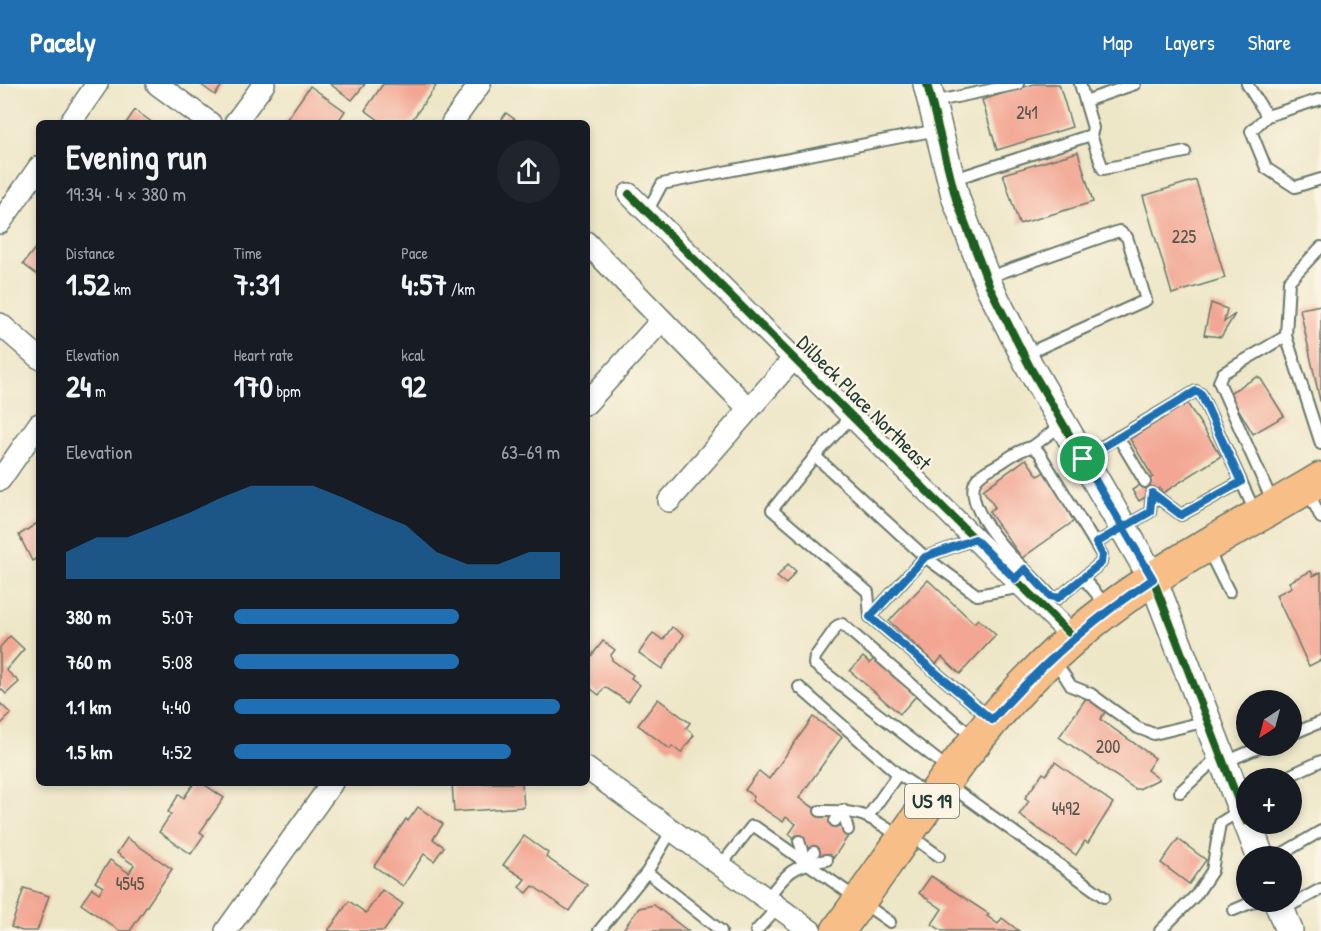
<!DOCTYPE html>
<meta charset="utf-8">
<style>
body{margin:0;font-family:"Patrick Hand",sans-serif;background:#20242c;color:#f1f3f6;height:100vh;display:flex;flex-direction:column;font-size:22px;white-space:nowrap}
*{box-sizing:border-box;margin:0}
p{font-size:20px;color:#9ea1a6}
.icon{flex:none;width:33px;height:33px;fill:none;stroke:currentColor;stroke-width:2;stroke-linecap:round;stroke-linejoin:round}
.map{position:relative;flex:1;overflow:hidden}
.drawer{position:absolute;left:36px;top:36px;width:554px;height:666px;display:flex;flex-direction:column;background:#171b24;border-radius:9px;box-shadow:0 3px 9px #0003}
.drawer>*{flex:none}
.needle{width:39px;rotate:216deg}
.controls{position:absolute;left:1236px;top:606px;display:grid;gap:12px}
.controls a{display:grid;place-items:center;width:66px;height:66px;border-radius:50%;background:#171b24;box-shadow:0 3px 9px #0003;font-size:30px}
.pin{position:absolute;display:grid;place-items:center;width:51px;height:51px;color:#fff;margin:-26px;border:3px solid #fff;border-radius:50%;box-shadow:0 2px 6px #0007}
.round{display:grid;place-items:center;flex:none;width:63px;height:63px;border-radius:32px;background:#20242c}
.overview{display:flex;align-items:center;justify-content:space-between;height:102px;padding:0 30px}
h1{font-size:33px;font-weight:700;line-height:45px}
.figures{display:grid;grid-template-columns:repeat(3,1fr);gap:9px;height:102px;padding:6px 30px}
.figures div{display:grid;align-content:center}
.figures b{font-size:30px;font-weight:700}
.figures small{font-size:16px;font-weight:400}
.figures p{font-size:16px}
.chart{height:168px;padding:12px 30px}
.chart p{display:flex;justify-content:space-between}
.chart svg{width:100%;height:108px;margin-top:6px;fill:#1f6fb2;opacity:.7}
ul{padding:0 30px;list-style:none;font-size:20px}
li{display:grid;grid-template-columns:96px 72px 1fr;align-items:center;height:45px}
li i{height:15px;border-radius:8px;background:#1f6fb2}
header{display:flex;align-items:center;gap:36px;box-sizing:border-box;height:84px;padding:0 30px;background:#1f6fb2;color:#fff}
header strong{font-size:28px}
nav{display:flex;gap:33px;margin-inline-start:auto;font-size:21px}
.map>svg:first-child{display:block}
.building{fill:#f2a693}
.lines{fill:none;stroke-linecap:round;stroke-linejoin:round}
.service-casing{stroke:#677867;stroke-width:14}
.minor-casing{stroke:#677867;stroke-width:24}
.tertiary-casing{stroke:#677867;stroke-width:30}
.primary-casing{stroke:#677867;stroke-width:36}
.service{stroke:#fff;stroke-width:10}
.minor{stroke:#fff;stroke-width:21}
.tertiary{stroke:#fff;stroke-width:27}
.primary{stroke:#f7be88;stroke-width:33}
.cycleway-casing{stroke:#fcf5e5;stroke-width:11}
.cycleway{stroke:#1b5e20;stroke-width:8}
.route-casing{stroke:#fff;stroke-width:12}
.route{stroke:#1f6fb2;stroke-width:8}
.labels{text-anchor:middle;stroke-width:4.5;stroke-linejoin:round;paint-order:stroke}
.number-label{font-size:18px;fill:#54574c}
.shield{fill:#fcf5e5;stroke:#617469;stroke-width:1.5}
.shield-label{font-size:20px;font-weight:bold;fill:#1f3d34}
.street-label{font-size:21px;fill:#1f3d34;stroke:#fcf5e5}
</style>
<header>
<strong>Pacely</strong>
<nav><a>Map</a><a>Layers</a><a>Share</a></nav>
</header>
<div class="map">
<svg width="1321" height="847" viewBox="0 0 1321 847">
<rect width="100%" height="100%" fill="#fcf5e5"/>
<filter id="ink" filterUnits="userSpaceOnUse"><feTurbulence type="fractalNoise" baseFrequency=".0167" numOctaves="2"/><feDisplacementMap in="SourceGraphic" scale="12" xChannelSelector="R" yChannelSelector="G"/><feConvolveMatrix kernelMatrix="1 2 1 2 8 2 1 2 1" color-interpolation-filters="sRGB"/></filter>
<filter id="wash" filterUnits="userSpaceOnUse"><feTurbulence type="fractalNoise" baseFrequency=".008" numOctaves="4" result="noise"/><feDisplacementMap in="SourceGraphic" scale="24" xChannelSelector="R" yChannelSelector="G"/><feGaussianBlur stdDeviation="1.35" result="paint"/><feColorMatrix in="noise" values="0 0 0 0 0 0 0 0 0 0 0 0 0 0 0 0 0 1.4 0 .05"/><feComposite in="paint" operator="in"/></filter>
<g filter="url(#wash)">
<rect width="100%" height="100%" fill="#ede6c7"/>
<g id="blocks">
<!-- building -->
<g class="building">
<path d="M200 0H223L215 11Z"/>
<path d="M330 0H365L352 16Z"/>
<path d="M383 0H433L436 2 410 39H383L365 26Z"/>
<path d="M1034 0H1059L1072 43 997 66 982 16Z"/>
<path d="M310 2 345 27 337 39H284Z"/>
<path d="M135 26 153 39H126Z"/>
<path d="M506 29 520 39H499Z"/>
<path d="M1078 68 1093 118 1019 140 1003 90Z"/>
<path d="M1196 96 1225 194 1172 210 1143 112Z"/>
<path d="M39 159V192L23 180Z"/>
<path d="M1211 219 1227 225 1224 238 1235 230 1221 253 1204 251Z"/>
<path d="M1321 221V317H1320L1300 225Z"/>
<path d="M1257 293 1261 295 1284 332 1253 350 1229 309Z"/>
<path d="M1187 319 1221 372 1163 409 1160 404 1139 417 1132 406 1153 393 1130 355Z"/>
<path d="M1026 375 1038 392 1044 388 1073 429 1070 431 1074 437 1022 474 989 428 995 423 983 406Z"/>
<path d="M39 438V473L32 477 19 451Z"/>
<path d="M788 480 796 487 786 500 777 493Z"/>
<path d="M1311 487 1313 492 1321 488V576L1309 582 1276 511 1292 503 1289 498Z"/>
<path d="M928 496 974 539 978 535 996 551 960 590 942 573 936 580 889 537Z"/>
<path d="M672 543 684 551 662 585 639 569 653 549 663 556Z"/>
<path d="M10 552 24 565 6 586 19 598 6 610 0 604V563Z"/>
<path d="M603 557 615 566 611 571 612 576 633 591 631 594 640 601 628 618 605 603 599 611 586 601V579Z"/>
<path d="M863 573 870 579 874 575 917 611 900 630 850 587Z"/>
<path d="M1089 610 1108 624 1100 635 1155 674 1147 686 1159 695 1139 705H1135L1059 653Z"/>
<path d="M658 615 690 639 686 644 694 651 681 669 672 662 670 665 638 641Z"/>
<path d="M0 619 11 630 0 641Z"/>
<path d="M813 633 842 653 799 714 851 748 830 779 789 750 796 740 786 733 783 738 752 717 754 713 745 706 759 687 769 695Z"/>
<path d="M1055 678 1113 719 1088 759 1085 757 1076 771 1019 731 1029 717 1025 714 1043 689 1046 691Z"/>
<path d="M194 699H202L224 714 200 748 204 751 191 770 159 748 171 730 168 728 179 710 184 714Z"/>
<path d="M452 699H522L524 723 454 728Z"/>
<path d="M418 723 443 740 433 755 444 763 434 777 424 770 403 802 374 782 406 735 408 737Z"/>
<path d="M524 752 548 769 546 773 587 801 569 827 533 802 527 809 519 803 525 795 503 781Z"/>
<path d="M127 754 172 785 130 847H120L81 820 92 804 99 809 103 803 95 798 110 776 129 789 134 781 117 769Z"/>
<path d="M1178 755 1206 776 1189 800 1161 779Z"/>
<path d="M931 792 989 830 987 832 998 840 1002 834 1019 847H942L932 840 942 825 919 809Z"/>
<path d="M24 804 49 812 37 847H22L11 843Z"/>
<path d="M382 806 403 820 384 847H328L349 817 366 829Z"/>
<path d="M654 821 688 847H622L639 824Z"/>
</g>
</g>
</g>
<g filter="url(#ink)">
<use href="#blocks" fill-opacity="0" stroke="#677867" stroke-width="1.5"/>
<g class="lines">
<defs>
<g id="service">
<path d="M1247 0 1267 32"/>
<path d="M1321 15 1267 32 1251 47 1266 84 1295 103 1321 95"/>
<path d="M1085 17 1135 0"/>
<path d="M933 18 1018 0"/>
<path d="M1091 51 1103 85 1185 68"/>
<path d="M951 96 1091 51 1093 44 1080 0"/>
<path d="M647 128 662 100 937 46"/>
<path d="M1321 163 1289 197 1286 252 1321 360"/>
<path d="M986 194 1119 147 1127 153 1146 216 1024 271"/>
<path d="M1118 353 1145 398"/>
<path d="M1032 363 1063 340"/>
<path d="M815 372 852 332"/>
<path d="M1083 374 1196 307 1201 310 1256 430"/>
<path d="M1308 407 1321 434"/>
<path d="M1152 409 1181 431 1241 398"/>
<path d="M1273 419 1219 298 1223 289 1286 252"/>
<path d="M1096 459 1150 428 1152 409"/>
<path d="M1207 464 1229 508"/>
<path d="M1083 494 1107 522"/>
<path d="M1015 495 1025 485 1050 511 1058 514 1101 479 1102 471 1039 368 1032 363C1020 365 1010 373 999 380 992 384 980 389 976 396 962 420 1007 469 1025 485"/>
<path d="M870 533 925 473 975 455"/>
<path d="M1054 575 1071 602 1091 610 1138 644 1154 650 1207 637"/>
<path d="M799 603 898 690 930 712"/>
<path d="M991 635 870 533 868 508 772 426 815 372 925 473 977 511 1023 503"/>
<path d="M1292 650 1321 638"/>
<path d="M1225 678 1263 662"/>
<path d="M950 686 814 580 815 573 837 542 842 540 974 654"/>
<path d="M1284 694 1321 677"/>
<path d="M946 699 1104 813"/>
<path d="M1180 708 1220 671"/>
<path d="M820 727C860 726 868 731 900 753"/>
<path d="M869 731 898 690"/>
<path d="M835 737 843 726 848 746"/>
<path d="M911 752 939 772"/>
<path d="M799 757 806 779 814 768"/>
<path d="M1278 772 1321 747"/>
<path d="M721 781 752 742 757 744 890 838"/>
<path d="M647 788 721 847"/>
<path d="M767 815C786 789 794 780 827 776"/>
<path d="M1234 826 1253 818"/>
<path d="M1282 826 1321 805"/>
<path d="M599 847 647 788 672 746"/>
<path d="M756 847 778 823"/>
<path d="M1160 847 1196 811 1212 787 1220 739 1241 726"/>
</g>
<g id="minor">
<path d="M157 0 210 39"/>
<path d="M70 39 97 0"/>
<path d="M235 39 264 0"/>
<path d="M452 39 480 0"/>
<path d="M629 110 1073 553"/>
<path d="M0 139 39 83"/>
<path d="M586 158 749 325"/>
<path d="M0 240 39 274"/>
<path d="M586 320 662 236"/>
<path d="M0 396 39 340"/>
<path d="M669 417 794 274"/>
<path d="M586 684 811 847"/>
<path d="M226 847 332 699"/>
</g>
<g id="tertiary">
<path d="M927 0 956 115 990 204 1030 283 1153 495 1246 737"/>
<path d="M1248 740 1260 772"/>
<path d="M1278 818 1289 847"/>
</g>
<path id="primary" d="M838 847C911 746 978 636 1073 554 1146 490 1238 445 1321 395"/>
</defs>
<!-- service casing -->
<use href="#service" class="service-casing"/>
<!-- minor casing -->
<use href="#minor" class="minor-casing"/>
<!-- tertiary casing -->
<use href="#tertiary" class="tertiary-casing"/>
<!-- primary casing -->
<use href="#primary" class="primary-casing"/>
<!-- service -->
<use href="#service" class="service"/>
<!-- minor -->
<use href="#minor" class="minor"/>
<!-- tertiary -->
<use href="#tertiary" class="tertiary"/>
<!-- primary -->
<use href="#primary" class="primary"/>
<defs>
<g id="cycleway">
<path d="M927 0 956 115 990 204 1030 283 1153 495 1246 737"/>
<path d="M629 110 1073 553"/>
</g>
</defs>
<!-- cycleway casing -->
<use href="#cycleway" class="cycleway-casing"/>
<!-- cycleway -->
<use href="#cycleway" class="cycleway"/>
</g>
</g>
<g class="lines" filter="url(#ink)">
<defs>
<path id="route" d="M1083 375 1153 495C1092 535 1040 582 992 636L870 533 925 473 975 455 1015 495 1025 485 1050 512 1058 514 1101 479 1102 471 1096 459 1150 428 1152 409 1181 431 1241 398 1201 310 1196 307 1083 375"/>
</defs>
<!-- route casing -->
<use href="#route" class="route-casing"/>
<!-- route -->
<use href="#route" class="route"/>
</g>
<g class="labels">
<!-- number labels -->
<g class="number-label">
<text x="1027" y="35">241</text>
<text x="1184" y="159">225</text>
<text x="1108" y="669">200</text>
<text x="1066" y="731">4492</text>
<text x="130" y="806">4545</text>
</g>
<!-- shield labels -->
<rect class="shield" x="905" y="700" width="54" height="34" rx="4.5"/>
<g class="shield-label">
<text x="932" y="724">US 19</text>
</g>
<!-- street labels -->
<g class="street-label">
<text transform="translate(864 319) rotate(45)" y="7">Dilbeck Place Northeast</text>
</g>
</g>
</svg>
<div class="controls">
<a><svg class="needle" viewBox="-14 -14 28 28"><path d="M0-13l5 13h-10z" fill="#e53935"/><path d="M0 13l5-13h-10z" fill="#9ea1a6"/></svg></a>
<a>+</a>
<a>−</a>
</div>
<div class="pin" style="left:1083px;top:375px;background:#1e9e55"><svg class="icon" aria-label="arrive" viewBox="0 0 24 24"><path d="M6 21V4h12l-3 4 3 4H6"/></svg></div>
<section class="drawer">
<div class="overview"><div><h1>Evening run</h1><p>19:34 · 4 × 380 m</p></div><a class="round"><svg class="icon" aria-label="share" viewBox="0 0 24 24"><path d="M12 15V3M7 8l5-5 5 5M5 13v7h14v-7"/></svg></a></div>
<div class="figures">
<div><p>Distance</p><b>1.52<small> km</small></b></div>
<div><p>Time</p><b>7:31</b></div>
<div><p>Pace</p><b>4:57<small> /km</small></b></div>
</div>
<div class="figures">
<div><p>Elevation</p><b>24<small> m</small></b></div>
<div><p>Heart rate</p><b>170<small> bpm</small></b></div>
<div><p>kcal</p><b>92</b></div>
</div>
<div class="chart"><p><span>Elevation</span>63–69 m</p>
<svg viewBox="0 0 160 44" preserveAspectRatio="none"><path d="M0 44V33L10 27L20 27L30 22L40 17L50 11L60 6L70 6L80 6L90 11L100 17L110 22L120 33L130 38L140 38L150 33L160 33V44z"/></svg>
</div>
<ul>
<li><b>380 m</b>5:07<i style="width:69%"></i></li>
<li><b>760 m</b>5:08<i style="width:69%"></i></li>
<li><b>1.1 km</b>4:40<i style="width:100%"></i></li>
<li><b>1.5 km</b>4:52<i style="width:85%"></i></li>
</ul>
</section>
</div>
